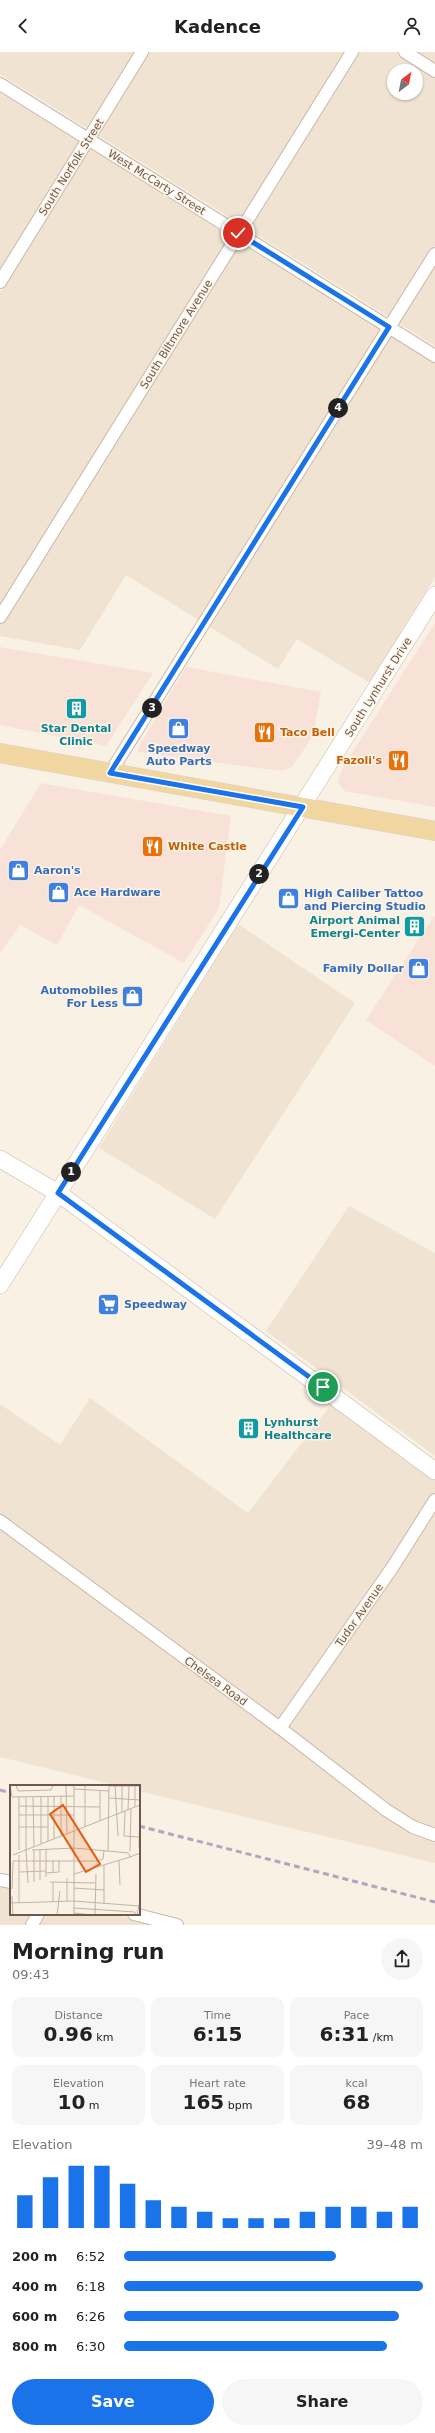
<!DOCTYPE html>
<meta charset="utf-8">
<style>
body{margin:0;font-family:"DejaVu Sans",sans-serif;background:#f6f6f6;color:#222;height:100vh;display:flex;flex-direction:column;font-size:15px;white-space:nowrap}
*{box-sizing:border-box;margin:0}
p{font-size:13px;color:#767676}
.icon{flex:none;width:22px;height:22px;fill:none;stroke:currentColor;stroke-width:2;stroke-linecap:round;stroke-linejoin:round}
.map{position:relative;height:1873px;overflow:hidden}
.drawer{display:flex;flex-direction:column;background:#fff;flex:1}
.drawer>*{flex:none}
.needle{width:26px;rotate:32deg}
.controls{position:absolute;left:387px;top:12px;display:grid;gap:8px}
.controls a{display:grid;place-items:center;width:36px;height:36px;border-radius:50%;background:#fff;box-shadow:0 1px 3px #0004;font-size:20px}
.pin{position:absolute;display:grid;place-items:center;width:34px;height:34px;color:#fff;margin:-17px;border:2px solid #fff;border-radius:50%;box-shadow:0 1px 4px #0007}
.km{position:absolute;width:20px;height:20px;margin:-10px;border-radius:50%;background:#222;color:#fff;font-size:11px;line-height:20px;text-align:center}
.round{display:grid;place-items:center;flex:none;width:42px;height:42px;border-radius:21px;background:#f6f6f6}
.summary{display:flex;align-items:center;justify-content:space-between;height:68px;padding:0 12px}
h1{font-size:22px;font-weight:700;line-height:30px}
.stats{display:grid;grid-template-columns:repeat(3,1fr);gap:6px;height:68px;padding:4px 12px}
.stats div{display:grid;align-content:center;border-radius:10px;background:#f6f6f6;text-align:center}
.stats b{font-size:20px;font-weight:700}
.stats small{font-size:11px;font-weight:400}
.stats p{font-size:11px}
.chart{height:112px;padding:8px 12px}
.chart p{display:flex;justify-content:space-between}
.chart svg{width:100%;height:72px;margin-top:4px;stroke:#1a73e8;stroke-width:6}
.button{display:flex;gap:8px;margin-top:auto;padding:8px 12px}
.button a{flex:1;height:46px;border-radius:24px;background:#1a73e8;color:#fff;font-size:16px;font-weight:700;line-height:46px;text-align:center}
.button a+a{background:#f6f6f6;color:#222}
ul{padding:0 12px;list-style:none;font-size:13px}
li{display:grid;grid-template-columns:64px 48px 1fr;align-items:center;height:30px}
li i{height:10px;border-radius:5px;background:#1a73e8}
header{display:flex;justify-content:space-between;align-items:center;height:52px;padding:0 12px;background:#fff;font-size:18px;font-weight:700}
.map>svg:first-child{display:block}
.residential{fill:#f0e3d2;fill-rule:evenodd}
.commercial{fill:#f8e2d7}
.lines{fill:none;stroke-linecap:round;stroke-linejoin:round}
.minor-casing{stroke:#c8b9ab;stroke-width:14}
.secondary-casing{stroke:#cdbbab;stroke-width:18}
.primary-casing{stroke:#d6d1cd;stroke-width:20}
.minor{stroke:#fff;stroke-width:12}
.secondary{stroke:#fff;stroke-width:17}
.primary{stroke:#f1d6a2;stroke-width:19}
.rail{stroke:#b4a3c1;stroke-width:3;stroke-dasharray:6 4;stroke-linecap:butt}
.route-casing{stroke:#fff;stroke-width:8}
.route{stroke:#1a73e8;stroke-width:5}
.labels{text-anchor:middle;stroke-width:3;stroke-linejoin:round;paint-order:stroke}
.street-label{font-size:11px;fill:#6e594c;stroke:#fdf5e8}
.culture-label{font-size:11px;font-weight:bold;fill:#0d838f;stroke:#fdf5e8}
.food-label{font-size:11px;font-weight:bold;fill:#c56008;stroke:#fdf5e8;text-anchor:start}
.shop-label{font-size:11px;font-weight:bold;fill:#366cbe;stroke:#fdf5e8;text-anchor:start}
.inset-road{fill:none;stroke:#c1b4a7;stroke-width:1}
.view{fill:#e8590c;fill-opacity:0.15;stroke:#e8590c;stroke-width:2}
.inset-edge{fill:none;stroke:#6e594c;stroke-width:2}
</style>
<header><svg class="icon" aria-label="back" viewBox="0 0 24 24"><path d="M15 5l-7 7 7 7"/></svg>Kadence<svg class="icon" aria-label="person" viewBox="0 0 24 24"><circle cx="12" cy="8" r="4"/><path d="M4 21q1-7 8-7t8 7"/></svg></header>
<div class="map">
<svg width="435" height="1873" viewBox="0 0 435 1873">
<rect width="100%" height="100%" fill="#f9f1e3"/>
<!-- residential -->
<g class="residential">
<path d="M0 0H435V294L0 22ZM394 19H416V41H394Z"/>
<path d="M0 41 80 90 0 217Z"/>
<path d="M90 95 435 311V525L370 631 297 587 278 617 126 523 80 598 0 584V240Z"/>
<path d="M238 872 355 951 215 1167 99 1096Z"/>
<path d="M349 1154 435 1201V1404L266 1279Z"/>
<path d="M90 1346 248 1461 333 1350 435 1425V1811L139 1739V1734H119L0 1705V1352L60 1393Z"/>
<path d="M0 1833 11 1836V1862H113L156 1873H0Z"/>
</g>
<!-- commercial -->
<g class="commercial">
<path d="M435 571V755L344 739 338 730 343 715Z"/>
<path d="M0 595 153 621 106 694 0 673Z"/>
<path d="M186 615 321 640 313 684 292 715 281 719 138 700V696Z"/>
<path d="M41 731 231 764 219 856 184 911 79 853 57 893 20 873 0 901V798Z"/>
<path d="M435 863V1014L366 968Z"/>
</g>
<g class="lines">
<defs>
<g id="minor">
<path d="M405 0 435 19"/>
<path d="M0 32 435 304"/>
<path d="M0 230 142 0"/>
<path d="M0 565 352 0"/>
<path d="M110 721 435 202"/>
<path d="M0 1469 280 1676 386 1758 413 1775 435 1783"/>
<path d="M280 1676 392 1516 435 1448"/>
<path d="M0 1828 11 1830"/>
<path d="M134 1862 177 1873"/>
<path d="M32 1873 38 1862"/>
</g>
<g id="secondary">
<path d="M0 1107 58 1141 435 1419"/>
<path d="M0 1233 435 543"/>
</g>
<path id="primary" d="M0 701 435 779"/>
</defs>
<!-- minor casing -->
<use href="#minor" class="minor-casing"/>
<!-- secondary casing -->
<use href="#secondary" class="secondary-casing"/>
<!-- primary casing -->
<use href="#primary" class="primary-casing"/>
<!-- minor -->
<use href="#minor" class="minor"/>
<!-- secondary -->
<use href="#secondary" class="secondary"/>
<!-- primary -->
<use href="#primary" class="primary"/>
<!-- rail -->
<g class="rail">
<path d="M0 1738 11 1741"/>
<path d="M139 1774 435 1850"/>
</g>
</g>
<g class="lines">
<defs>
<path id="route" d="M238 181 389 275 110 721 303 755 58 1141 323 1335"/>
</defs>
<!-- route casing -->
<use href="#route" class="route-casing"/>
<!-- route -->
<use href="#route" class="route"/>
</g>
<!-- icons -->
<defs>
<symbol id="building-square" viewBox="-11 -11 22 22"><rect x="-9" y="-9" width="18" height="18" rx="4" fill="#0f9aa8" stroke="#fdf5e8"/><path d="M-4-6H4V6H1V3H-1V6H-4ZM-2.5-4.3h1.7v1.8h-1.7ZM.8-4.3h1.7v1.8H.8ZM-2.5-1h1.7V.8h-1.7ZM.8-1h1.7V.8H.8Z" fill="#fff"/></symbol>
<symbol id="shop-square" viewBox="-11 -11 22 22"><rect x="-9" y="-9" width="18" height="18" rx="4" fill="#3f7fe0" stroke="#fdf5e8"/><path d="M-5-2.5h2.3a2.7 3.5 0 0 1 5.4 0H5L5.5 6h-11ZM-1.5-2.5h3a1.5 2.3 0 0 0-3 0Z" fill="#fff"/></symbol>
<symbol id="restaurant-square" viewBox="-11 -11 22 22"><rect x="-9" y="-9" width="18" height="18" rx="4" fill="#e8710a" stroke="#fdf5e8"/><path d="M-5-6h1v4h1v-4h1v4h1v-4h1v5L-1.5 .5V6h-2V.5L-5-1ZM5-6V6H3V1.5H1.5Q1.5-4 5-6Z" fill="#fff"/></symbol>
<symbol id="supermarket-square" viewBox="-11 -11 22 22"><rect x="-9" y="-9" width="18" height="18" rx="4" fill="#3f7fe0" stroke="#fdf5e8"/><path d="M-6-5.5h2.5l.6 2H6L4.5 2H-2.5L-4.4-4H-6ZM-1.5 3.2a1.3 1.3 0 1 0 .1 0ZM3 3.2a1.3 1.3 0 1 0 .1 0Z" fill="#fff"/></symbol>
</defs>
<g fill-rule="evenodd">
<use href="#building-square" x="64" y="644" width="25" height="25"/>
<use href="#shop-square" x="166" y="664" width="25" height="25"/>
<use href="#restaurant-square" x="252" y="668" width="25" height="25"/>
<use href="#restaurant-square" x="386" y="696" width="25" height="25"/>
<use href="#restaurant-square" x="140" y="782" width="25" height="25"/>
<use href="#shop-square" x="6" y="806" width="25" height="25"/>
<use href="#shop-square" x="46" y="828" width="25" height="25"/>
<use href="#shop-square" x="276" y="834" width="25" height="25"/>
<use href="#building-square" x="402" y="862" width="25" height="25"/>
<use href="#shop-square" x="406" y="904" width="25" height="25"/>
<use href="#shop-square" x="120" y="932" width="25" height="25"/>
<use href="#supermarket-square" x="96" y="1240" width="25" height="25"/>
<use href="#building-square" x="236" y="1364" width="25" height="25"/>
</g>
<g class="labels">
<!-- street labels -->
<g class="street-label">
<text transform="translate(71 115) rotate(-58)" y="4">South Norfolk Street</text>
<text transform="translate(157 130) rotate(32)" y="4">West McCarty Street</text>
<text transform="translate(176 282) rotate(-58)" y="4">South Biltmore Avenue</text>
<text transform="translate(378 635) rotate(-58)" y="4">South Lynhurst Drive</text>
<text transform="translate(359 1563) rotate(-55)" y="4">Tudor Avenue</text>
<text transform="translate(216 1629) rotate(36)" y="4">Chelsea Road</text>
</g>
<!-- culture labels -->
<g class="culture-label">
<text x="76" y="680">Star Dental<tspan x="76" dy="13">Clinic</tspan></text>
<text x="400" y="872" text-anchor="end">Airport Animal<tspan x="400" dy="13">Emergi-Center</tspan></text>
<text x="264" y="1374" text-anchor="start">Lynhurst<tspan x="264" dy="13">Healthcare</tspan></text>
</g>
<!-- food labels -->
<g class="food-label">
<text x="280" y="684">Taco Bell</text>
<text x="382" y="712" text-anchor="end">Fazoli's</text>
<text x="168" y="798">White Castle</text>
</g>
<!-- shop labels -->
<g class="shop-label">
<text x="179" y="700" text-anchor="middle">Speedway<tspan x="179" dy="13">Auto Parts</tspan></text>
<text x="34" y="822">Aaron's</text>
<text x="74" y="844">Ace Hardware</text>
<text x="304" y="845">High Caliber Tattoo<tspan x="304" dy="13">and Piercing Studio</tspan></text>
<text x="404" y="920" text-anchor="end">Family Dollar</text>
<text x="118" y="942" text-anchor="end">Automobiles<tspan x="118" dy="13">For Less</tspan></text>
<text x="124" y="1256">Speedway</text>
</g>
</g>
<!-- overview -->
<g transform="translate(10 1733)">
<rect width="130" height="130" fill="#f9f1e3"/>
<path class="inset-road" d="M0 0 2 12 64 11M6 0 8 6 41 5 43 0M56 0 57 49M75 0V42M105 0 108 51M99 1H130M64 4 99 6M31 11V59M38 11V56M44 11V54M51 11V51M9 12V65M16 12V65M23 12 24 62M99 13 130 15M9 21 90 22M125 22V1M118 25 119 1M115 26 114 51 129 52M112 27V1M9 30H64M90 36V6M9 42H38M129 63 130 19M16 65 18 98M22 65 64 63 119 68M98 66 99 0M120 66 121 24M119 69 120 72 130 68M3 70 130 20M9 70V118M43 75V88M109 75 110 100M9 87 36 86M36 88 49 87V75M64 89 120 72M36 92V65M30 95V65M24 97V65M40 97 85 98M64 103 94 105M2 104 3 76H87L93 74 94 65M2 111 3 130M57 116V93M43 117V97M0 118 64 116 129 121M94 119V80M64 123 125 127V130M64 128 82 130M47 130 50 106M64 130V0M85 130 86 89M127 130 130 115"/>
<path class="view" d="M53 20 90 79 76 87 40 29Z"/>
<rect width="130" height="130" class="inset-edge"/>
</g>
</svg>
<div class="controls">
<a><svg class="needle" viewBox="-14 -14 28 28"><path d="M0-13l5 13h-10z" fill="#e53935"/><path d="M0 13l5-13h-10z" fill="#767676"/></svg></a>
</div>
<div class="pin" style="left:323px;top:1335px;background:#1e9e55"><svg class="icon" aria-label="arrive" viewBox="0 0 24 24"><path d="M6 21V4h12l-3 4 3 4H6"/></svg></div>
<div class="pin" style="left:238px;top:181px;background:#d93025"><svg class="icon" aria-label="check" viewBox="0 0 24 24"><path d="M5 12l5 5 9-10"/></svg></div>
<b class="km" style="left:71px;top:1120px">1</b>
<b class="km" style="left:259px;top:822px">2</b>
<b class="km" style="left:152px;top:656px">3</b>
<b class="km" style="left:338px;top:356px">4</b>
</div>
<section class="drawer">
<div class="summary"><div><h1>Morning run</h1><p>09:43</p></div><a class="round"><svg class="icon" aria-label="share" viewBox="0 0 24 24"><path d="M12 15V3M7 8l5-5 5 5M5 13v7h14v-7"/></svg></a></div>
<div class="stats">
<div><p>Distance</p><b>0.96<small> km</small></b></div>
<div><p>Time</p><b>6:15</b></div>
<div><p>Pace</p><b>6:31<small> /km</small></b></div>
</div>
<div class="stats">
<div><p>Elevation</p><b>10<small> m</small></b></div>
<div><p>Heart rate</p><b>165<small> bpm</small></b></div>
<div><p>kcal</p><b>68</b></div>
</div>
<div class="chart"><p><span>Elevation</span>39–48 m</p>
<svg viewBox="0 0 160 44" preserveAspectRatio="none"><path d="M5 44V24M15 44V13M25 44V6M35 44V6M45 44V17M55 44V27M65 44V31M75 44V34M85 44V38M95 44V38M105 44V38M115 44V34M125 44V31M135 44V31M145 44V34M155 44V31"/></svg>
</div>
<ul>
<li><b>200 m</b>6:52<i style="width:71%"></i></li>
<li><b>400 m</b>6:18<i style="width:100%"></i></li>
<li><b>600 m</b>6:26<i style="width:92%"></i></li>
<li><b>800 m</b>6:30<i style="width:88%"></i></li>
</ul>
<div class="button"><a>Save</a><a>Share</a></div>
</section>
